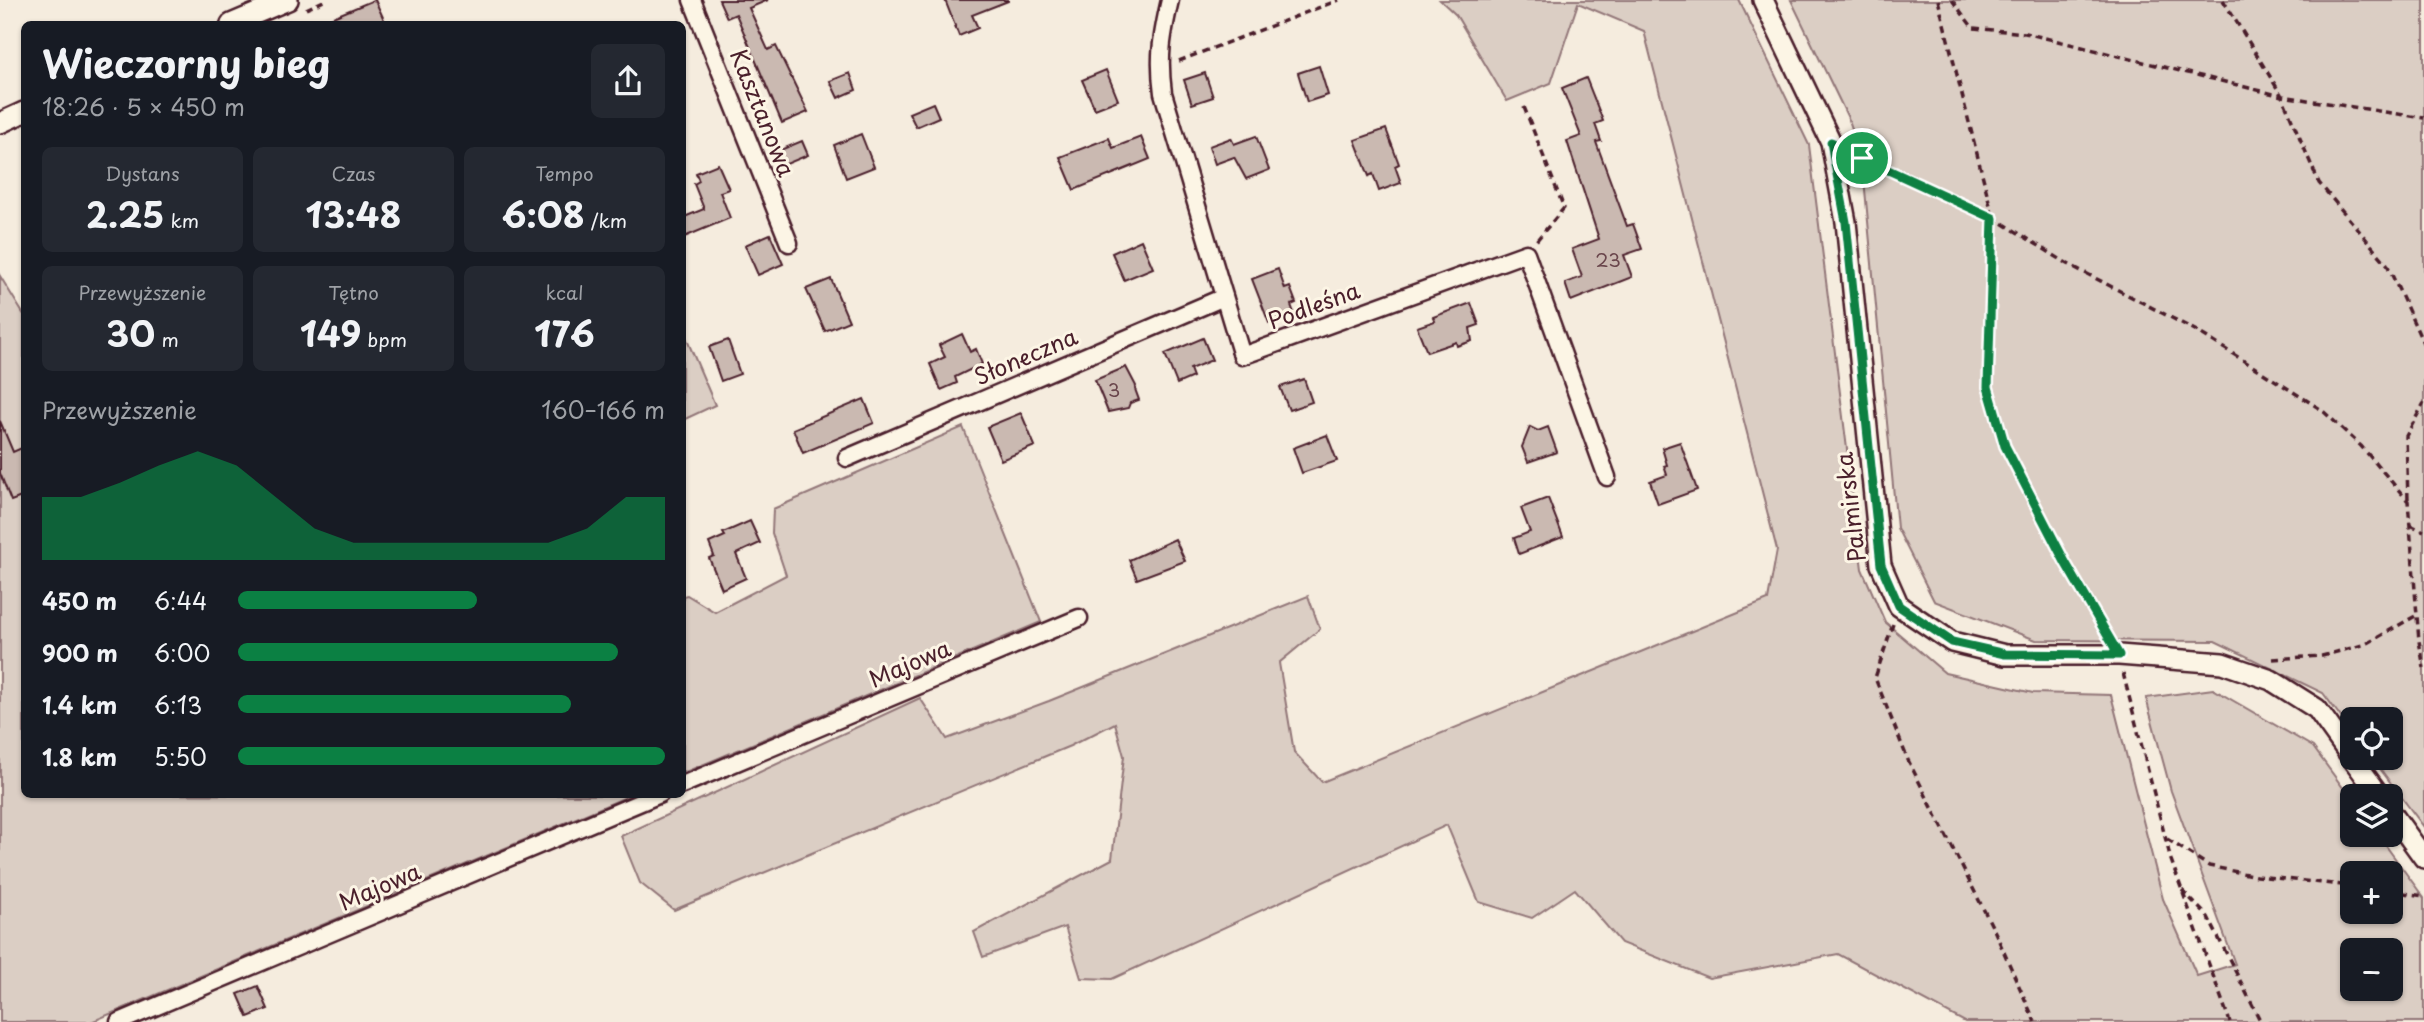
<!DOCTYPE html>
<html lang="pl">
<meta charset="utf-8">
<style>
body{margin:0;font-family:"Playpen Sans",sans-serif;background:#242831;color:#f1f3f6;height:100vh;display:flex;flex-direction:column;font-size:26px;white-space:nowrap}
*{box-sizing:border-box;margin:0}
p{font-size:23px;color:#9ea1a6}
.icon{flex:none;width:38px;height:38px;fill:none;stroke:currentColor;stroke-width:2;stroke-linecap:round;stroke-linejoin:round}
.map{position:relative;flex:1;overflow:hidden}
.sheet{position:absolute;left:21px;top:21px;width:665px;height:777px;display:flex;flex-direction:column;background:#171b24;border-radius:10px;box-shadow:0 2px 5px #0004}
.sheet>*{flex:none}
.buttons{position:absolute;left:2340px;top:707px;display:grid;gap:14px}
.buttons a{display:grid;place-items:center;width:63px;height:63px;border-radius:10px;background:#171b24;box-shadow:0 2px 5px #0004;font-size:35px}
.pin{position:absolute;display:grid;place-items:center;width:60px;height:60px;color:#fff;margin:-30px;border:4px solid #fff;border-radius:50%;box-shadow:0 2px 7px #0007}
.round{display:grid;place-items:center;flex:none;width:74px;height:74px;border-radius:10px;background:#242831}
.head{display:flex;align-items:center;justify-content:space-between;height:119px;padding:0 21px}
h1{font-size:38px;font-weight:700;line-height:52px}
.figures{display:grid;grid-template-columns:repeat(3,1fr);gap:10px;height:119px;padding:7px 21px}
.figures div{display:grid;align-content:center;border-radius:10px;background:#242831;text-align:center}
.figures b{font-size:35px;font-weight:700}
.figures small{font-size:19px;font-weight:400}
.figures p{font-size:19px}
.chart{height:196px;padding:14px 21px}
.chart p{display:flex;justify-content:space-between}
.chart svg{width:100%;height:126px;margin-top:7px;fill:#0b8043;opacity:.7}
ul{padding:0 21px;list-style:none;font-size:23px}
li{display:grid;grid-template-columns:112px 84px 1fr;align-items:center;height:52px}
li i{height:18px;border-radius:9px;background:#0b8043}
.map>svg:first-child{display:block}
.green{fill:#dbcec4;stroke:#927678;stroke-width:2;fill-rule:evenodd}
.building{fill:#cab9b1;stroke:#4a1f2b;stroke-width:2}
.lines{fill:none;stroke-linecap:round;stroke-linejoin:round}
.minor-casing{stroke:#4a1f2b;stroke-width:21}
.tertiary-casing{stroke:#4a1f2b;stroke-width:24}
.path{stroke:#4a1f2b;stroke-width:3.5;stroke-dasharray:7 5;stroke-linecap:butt}
.minor{stroke:#fcf5e5;stroke-width:16}
.tertiary{stroke:#fcf5e5;stroke-width:19}
.route-casing{stroke:#fff;stroke-width:14}
.route{stroke:#0b8043;stroke-width:9}
.labels{text-anchor:middle;stroke-width:6;stroke-linejoin:round;paint-order:stroke}
.number-label{font-size:19px;fill:#6a464c}
.street-label{font-size:23px;fill:#4a1f2b;stroke:#fcf5e5}
</style>
<div class="map">
<svg width="2424" height="1022" viewBox="0 0 2424 1022">
<rect width="100%" height="100%" fill="#f5ecde"/>
<filter id="ink" filterUnits="userSpaceOnUse"><feTurbulence type="fractalNoise" baseFrequency=".0143" numOctaves="2"/><feDisplacementMap in="SourceGraphic" scale="14" xChannelSelector="R" yChannelSelector="G"/><feConvolveMatrix kernelMatrix="1 2 1 2 8 2 1 2 1" color-interpolation-filters="sRGB"/></filter>
<g filter="url(#ink)">
<!-- green -->
<g class="green">
<path d="M1440 0H1739L1809 145 1862 569 1885 622 1945 673 2033 693 2111 695 2163 899 2197 976 2235 964 2171 791 2146 698 2213 689 2313 747 2352 800V835H2378L2424 898V1022H1965L1838 954 1709 978 1621 943 1575 889 1532 918 1479 902 1447 825 1112 979 1081 978 1065 927 983 957 974 932 1112 859 1124 756 1115 723 1070 746 674 910 640 883 621 836 920 698 947 739 1049 701 1308 596 1320 629 1279 663 1294 752 1322 782 1768 600 1777 550 1644 31 1578 3 1551 83 1507 101 1456 15ZM2390 873V912H2352V873ZM2390 950V989H2352V950Z"/>
<path d="M1791 0H2424V827L2372 758H2390V719H2352V732L2323 693 2215 641 2036 640 1934 601 1897 528 1862 158 1849 120Z"/>
<path d="M0 276 24 315V794L631 795 91 1022H0Z"/>
<path d="M682 328 715 405 683 420H682Z"/>
<path d="M963 427 1041 622 683 773V596L687 595 715 612 786 575 772 533 773 509Z"/>
</g>
<!-- building -->
<g class="building">
<path d="M375 0 386 24H316L374 0Z"/>
<path d="M719 0H768L749 8 768 50 776 46 808 112 782 123 736 14 727 18Z"/>
<path d="M945 0H1008V1L972 15 978 28 959 36Z"/>
<path d="M1319 66 1328 95 1307 102 1298 73Z"/>
<path d="M1106 70 1118 100 1095 109 1082 80Z"/>
<path d="M850 73 856 90 838 98 830 81Z"/>
<path d="M1205 73 1213 97 1192 104 1184 80Z"/>
<path d="M1586 78 1603 121 1595 124 1601 141 1596 142 1627 226 1633 224 1642 249 1624 255 1632 277 1571 301 1565 283 1582 277 1572 249 1599 239 1567 141 1581 136 1562 88Z"/>
<path d="M933 103 939 117 916 127 909 113Z"/>
<path d="M1386 129 1399 164 1395 166 1401 183 1379 191 1373 174 1369 176 1355 140Z"/>
<path d="M861 134 874 167 846 178 834 145Z"/>
<path d="M1256 136 1269 170 1246 179 1234 157 1215 164 1209 146 1231 138 1234 144Z"/>
<path d="M1141 137 1150 159 1074 190 1060 157 1109 138 1113 148Z"/>
<path d="M802 141 808 155 779 167 773 153Z"/>
<path d="M718 164 729 189 720 192 730 218 682 238V218L704 209 694 184 699 181 696 173Z"/>
<path d="M770 234 783 264 758 275 745 245Z"/>
<path d="M1141 240 1153 268 1124 280 1112 253Z"/>
<path d="M1278 269 1285 289 1290 287 1296 303 1291 305 1294 313 1269 323 1252 279Z"/>
<path d="M831 279 849 321 825 331 806 289Z"/>
<path d="M1471 303 1479 325 1470 328 1472 341 1457 346 1456 342 1427 352 1417 327 1435 321 1433 317Z"/>
<path d="M962 334 970 352 976 349 982 364 955 377 957 383 941 390 930 364 945 357 939 345Z"/>
<path d="M1203 338 1212 360 1190 369 1193 377 1177 384 1165 354Z"/>
<path d="M728 340 740 374 721 381 709 347Z"/>
<path d="M1126 367 1136 386 1135 389 1139 400 1130 403 1128 408 1108 412 1095 380Z"/>
<path d="M1304 379 1312 402 1289 410 1280 387Z"/>
<path d="M864 399 874 423 803 453 793 429Z"/>
<path d="M1021 413 1035 446 1001 460 987 427Z"/>
<path d="M0 421 13 452 24 447V496L11 501 0 473Z"/>
<path d="M1530 427 1538 431 1548 427 1557 452 1528 462 1522 447Z"/>
<path d="M1327 435 1337 461 1302 473 1293 448Z"/>
<path d="M1680 442 1697 490 1658 504 1650 481 1667 475 1664 466 1667 465 1662 448Z"/>
<path d="M1548 498 1563 537 1519 554 1514 538 1530 532 1521 508Z"/>
<path d="M750 521 760 543 736 554 746 578 722 589 709 558 714 556 709 543 725 536 723 533Z"/>
<path d="M1175 539 1185 561 1137 579 1129 560Z"/>
<path d="M258 986 268 1009 248 1017 238 994Z"/>
</g>
<g class="lines">
<defs>
<g id="minor">
<path d="M692 0 789 243"/>
<path d="M1170 0C1162 35 1158 57 1163 93L1242 356 1526 253 1607 477"/>
<path d="M847 458 1224 297"/>
<path d="M682 785 1079 618"/>
<path d="M119 1022 660 794"/>
</g>
<g id="tertiary">
<path d="M1763 0 1831 142 1846 222 1881 565 1899 606 1952 642 2005 655H2119L2222 663 2271 680 2317 709 2352 758"/>
<path d="M231 24 288 0"/>
<path d="M0 123 24 112"/>
<path d="M2352 758 2380 796"/>
<path d="M2390 811 2424 858"/>
</g>
</defs>
<!-- minor casing -->
<use href="#minor" class="minor-casing"/>
<!-- tertiary casing -->
<use href="#tertiary" class="tertiary-casing"/>
<!-- path -->
<g class="path">
<path d="M1938 0 1993 217 1988 387 2005 446 2065 562 2108 637"/>
<path d="M1952 0 1973 28 2025 33 2282 96 2424 118"/>
<path d="M2223 0 2282 96 2319 183 2387 264 2424 345"/>
<path d="M306 9 326 0"/>
<path d="M1179 61 1339 0"/>
<path d="M1524 107 1564 208 1536 241"/>
<path d="M1851 152 1993 217 2068 264 2195 330 2322 410 2361 446 2408 501 2419 641 2424 668"/>
<path d="M2408 499 2406 436 2424 403"/>
<path d="M2410 525 2424 531"/>
<path d="M1893 624 1875 678 1908 760 1995 932 2035 1022"/>
<path d="M2273 659 2322 656 2366 644 2417 615"/>
<path d="M2123 673 2171 860 2230 1022"/>
<path d="M2167 839 2209 866 2256 876 2352 886"/>
<path d="M2182 890 2208 917 2261 1022"/>
<path d="M2390 891 2424 896"/>
</g>
<!-- minor -->
<use href="#minor" class="minor"/>
<!-- tertiary -->
<use href="#tertiary" class="tertiary"/>
</g>
</g>
<g class="lines" filter="url(#ink)">
<defs>
<path id="route" d="M1831 142 1862 158 1993 218 1988 387 2005 446 2065 562 2119 655 2005 654 1952 642 1899 606 1881 565 1846 222Z"/>
</defs>
<!-- route casing -->
<use href="#route" class="route-casing"/>
<!-- route -->
<use href="#route" class="route"/>
</g>
<g class="labels">
<!-- number labels -->
<g class="number-label">
<text x="1608" y="267">23</text>
<text x="1114" y="397">3</text>
</g>
<!-- street labels -->
<g class="street-label">
<text transform="translate(762 113) rotate(68)" y="8">Kasztanowa</text>
<text transform="translate(1314 306) rotate(-20)" y="8">Podleśna</text>
<text transform="translate(1026 357) rotate(-23)" y="8">Słoneczna</text>
<text transform="translate(1851 507) rotate(-97)" y="8">Palmirska</text>
<text transform="translate(910 664) rotate(-23)" y="8">Majowa</text>
<text transform="translate(380 887) rotate(-23)" y="8">Majowa</text>
</g>
</g>
</svg>
<div class="buttons">
<a><svg class="icon" aria-label="locate" viewBox="0 0 24 24"><circle cx="12" cy="12" r="6"/><path d="M12 2v4M12 18v4M2 12h4M18 12h4"/></svg></a>
<a><svg class="icon" aria-label="layers" viewBox="0 0 24 24"><path d="M12 4l9 5-9 5-9-5zM3 14l9 5 9-5"/></svg></a>
<a>+</a>
<a>−</a>
</div>
<div class="pin" style="left:1862px;top:158px;background:#1e9e55"><svg class="icon" aria-label="arrive" viewBox="0 0 24 24"><path d="M6 21V4h12l-3 4 3 4H6"/></svg></div>
<section class="sheet">
<div class="head"><div><h1>Wieczorny bieg</h1><p>18:26 · 5 × 450 m</p></div><a class="round"><svg class="icon" aria-label="share" viewBox="0 0 24 24"><path d="M12 15V3M7 8l5-5 5 5M5 13v7h14v-7"/></svg></a></div>
<div class="figures">
<div><p>Dystans</p><b>2.25<small> km</small></b></div>
<div><p>Czas</p><b>13:48</b></div>
<div><p>Tempo</p><b>6:08<small> /km</small></b></div>
</div>
<div class="figures">
<div><p>Przewyższenie</p><b>30<small> m</small></b></div>
<div><p>Tętno</p><b>149<small> bpm</small></b></div>
<div><p>kcal</p><b>176</b></div>
</div>
<div class="chart"><p><span>Przewyższenie</span>160–166 m</p>
<svg viewBox="0 0 160 44" preserveAspectRatio="none"><path d="M0 44V22L10 22L20 17L30 11L40 6L50 11L60 22L70 33L80 38L90 38L100 38L110 38L120 38L130 38L140 33L150 22L160 22V44z"/></svg>
</div>
<ul>
<li><b>450 m</b>6:44<i style="width:56%"></i></li>
<li><b>900 m</b>6:00<i style="width:89%"></i></li>
<li><b>1.4 km</b>6:13<i style="width:78%"></i></li>
<li><b>1.8 km</b>5:50<i style="width:100%"></i></li>
</ul>
</section>
</div>
